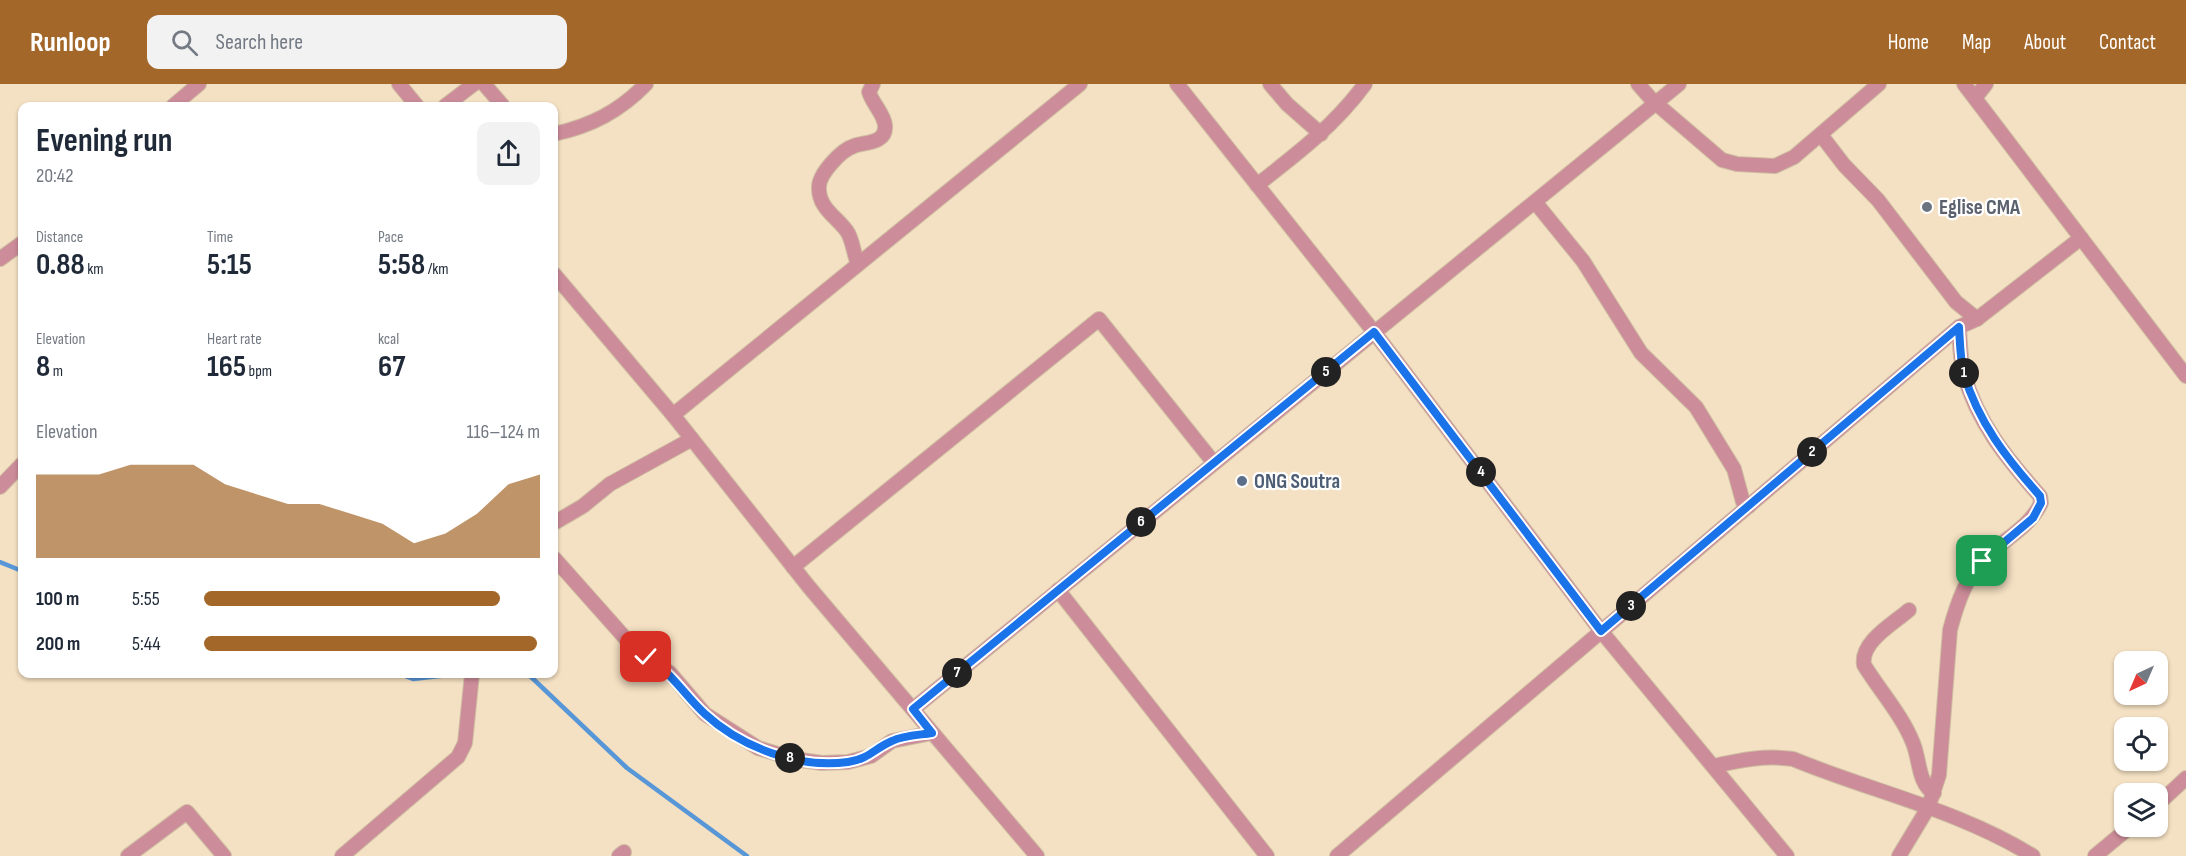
<!DOCTYPE html>
<meta charset="utf-8">
<style>
body{margin:0;font-family:"Sofia Sans Condensed",sans-serif;background:#f2f2f3;color:#1f2937;height:100vh;display:flex;flex-direction:column;font-size:22px;white-space:nowrap}
*{box-sizing:border-box;margin:0}
p{font-size:20px;color:#747a83}
.icon{flex:none;width:33px;height:33px;fill:none;stroke:currentColor;stroke-width:2;stroke-linecap:round;stroke-linejoin:round}
.map{position:relative;flex:1;overflow:hidden}
.details{position:absolute;left:18px;top:18px;width:540px;height:576px;display:flex;flex-direction:column;background:#fff;border-radius:12px;box-shadow:0 2px 4px #0004}
.details>*{flex:none}
.needle{width:39px;rotate:224deg}
.fabs{position:absolute;left:2114px;top:567px;display:grid;gap:12px}
.fabs a{display:grid;place-items:center;width:54px;height:54px;border-radius:12px;background:#fff;box-shadow:0 2px 4px #0004;font-size:30px}
.pin{position:absolute;display:grid;place-items:center;width:51px;height:51px;color:#fff;margin:-26px;border-radius:12px;box-shadow:0 3px 9px #0006}
.km{position:absolute;width:30px;height:30px;margin:-15px;border-radius:50%;background:#222;color:#fff;font-size:16px;line-height:30px;text-align:center}
.round{display:grid;place-items:center;flex:none;width:63px;height:63px;border-radius:12px;background:#f2f2f3}
.headline{display:flex;align-items:center;justify-content:space-between;height:102px;padding:0 18px}
h1{font-size:33px;font-weight:700;line-height:45px}
.figures{display:grid;grid-template-columns:repeat(3,1fr);gap:9px;height:102px;padding:6px 18px}
.figures div{display:grid;align-content:center}
.figures b{font-size:30px;font-weight:700}
.figures small{font-size:16px;font-weight:400}
.figures p{font-size:16px}
.chart{height:168px;padding:12px 18px}
.chart p{display:flex;justify-content:space-between}
.chart svg{width:100%;height:108px;margin-top:6px;fill:#a4672a;opacity:.7}
ul{padding:0 18px;list-style:none;font-size:20px}
li{display:grid;grid-template-columns:96px 72px 1fr;align-items:center;height:45px}
li i{height:15px;border-radius:8px;background:#a4672a}
header{display:flex;align-items:center;gap:36px;box-sizing:border-box;height:84px;padding:0 30px;background:#a4672a;color:#fff}
header strong{font-size:28px}
nav{display:flex;gap:33px;margin-inline-start:auto;font-size:21px}
.search{width:420px;height:54px;background:#f2f2f3;display:flex;align-items:center;gap:15px;box-sizing:border-box;padding:0 21px;border-radius:12px;color:#747a83;font-size:22px}
.map>svg:first-child{display:block}
.lines{fill:none;stroke-linecap:round;stroke-linejoin:round}
.stream{stroke:#5897d7;stroke-width:4.5}
.street-casing{stroke:#cebda2;stroke-width:16}
.street{stroke:#cc8c99;stroke-width:14}
.route-casing{stroke:#fff;stroke-width:12}
.route{stroke:#1a73e8;stroke-width:8}
.worship-dot{fill:#6b7280;stroke:#fff;stroke-width:2}
.service-dot{fill:#5c6f8a;stroke:#fff;stroke-width:2}
.labels{text-anchor:middle;stroke-width:4.5;stroke-linejoin:round;paint-order:stroke}
.worship-label{font-size:21px;font-weight:bold;fill:#5b616d;stroke:#fff;text-anchor:start}
.service-label{font-size:21px;font-weight:bold;fill:#4e5e75;stroke:#fff;text-anchor:start}
</style>
<header>
<strong>Runloop</strong>
<div class="search"><svg class="icon" aria-label="search" viewBox="0 0 24 24"><circle cx="10" cy="10" r="6"/><path d="M15 15l6 6"/></svg>Search here</div>
<nav><a>Home</a><a>Map</a><a>About</a><a>Contact</a></nav>
</header>
<div class="map">
<svg width="2186" height="772" viewBox="0 0 2186 772">
<rect width="100%" height="100%" fill="#f4e0c2"/>
<g class="lines">
<!-- stream -->
<g class="stream">
<path d="M0 478 22 487"/>
<path d="M400 590 413 595 457 590"/>
<path d="M528 590 627 684 747 772"/>
</g>
<defs>
<g id="street">
<path d="M399 0 417 22"/>
<path d="M484 0 503 22"/>
<path d="M1177 0 1374 248 1601 547 1787 772"/>
<path d="M1270 0 1287 20 1321 50"/>
<path d="M1638 0 1652 16 1722 76 1737 80 1775 82 1794 73 1879 0"/>
<path d="M1964 0 2186 292"/>
<path d="M1975 14 1986 0"/>
<path d="M173 22 199 0"/>
<path d="M445 22 474 0"/>
<path d="M554 50C591 42 620 27 646 0"/>
<path d="M1821 51 1844 81 1878 116 1956 218 1977 235"/>
<path d="M1257 101C1297 70 1335 41 1365 0"/>
<path d="M1535 118 1583 177 1641 269 1696 323 1734 385 1743 418 1749 422"/>
<path d="M0 175 22 159"/>
<path d="M858 180C854 171 853 158 848 149 839 134 818 125 819 103 819 90 841 66 854 62 864 58 887 60 885 41 884 30 872 19 869 8L873 0"/>
<path d="M554 190 673 331 809 503 1037 772"/>
<path d="M673 331 1080 0"/>
<path d="M0 403 22 380"/>
<path d="M554 439 583 422 610 400 692 355"/>
<path d="M554 474 634 564 670 589 705 630 758 664 794 675 822 679 848 678 871 672 892 657 932 649"/>
<path d="M793 483 1099 235 1214 379"/>
<path d="M1058 506 1267 772"/>
<path d="M1909 526C1893 540 1860 558 1864 581 1880 607 1902 631 1913 659 1920 676 1918 700 1934 709"/>
<path d="M913 625 1679 0"/>
<path d="M1714 682C1741 676 1765 671 1793 675 1873 708 1959 726 2033 772"/>
<path d="M2157 721 2186 694"/>
<path d="M128 772 187 728 224 772"/>
<path d="M342 772 458 673 465 659 472 590"/>
<path d="M619 772 624 768"/>
<path d="M1337 772 1959 243 1977 235 2081 154"/>
<path d="M1899 772 1928 724 1939 691 1950 546C1956 523 1965 495 1981 478 2000 457 2029 445 2041 419L2040 412C2007 375 1977 338 1964 290 1960 275 1960 258 1959 243"/>
<path d="M2095 772 2131 742"/>
</g>
</defs>
<!-- street casing -->
<use href="#street" class="street-casing"/>
<!-- street -->
<use href="#street" class="street"/>
</g>
<g class="lines">
<defs>
<path id="route" d="M646 573C672 588 684 611 705 630 741 663 798 685 848 678 869 675 875 664 892 657 904 651 920 651 932 649L913 625 1374 248 1601 547 1959 243C1960 258 1960 275 1964 290 1978 338 2007 375 2040 412L2041 419 2033 434 1982 477"/>
</defs>
<!-- route casing -->
<use href="#route" class="route-casing"/>
<!-- route -->
<use href="#route" class="route"/>
</g>
<!-- markers -->
<circle class="worship-dot" cx="1927" cy="123" r="6"/>
<circle class="service-dot" cx="1242" cy="397" r="6"/>
<g class="labels">
<!-- worship labels -->
<g class="worship-label">
<text x="1939" y="130">Eglise CMA</text>
</g>
<!-- service labels -->
<g class="service-label">
<text x="1254" y="404">ONG Soutra</text>
</g>
</g>
</svg>
<div class="fabs">
<a><svg class="needle" viewBox="-14 -14 28 28"><path d="M0-13l5 13h-10z" fill="#e53935"/><path d="M0 13l5-13h-10z" fill="#747a83"/></svg></a>
<a><svg class="icon" aria-label="locate" viewBox="0 0 24 24"><circle cx="12" cy="12" r="6"/><path d="M12 2v4M12 18v4M2 12h4M18 12h4"/></svg></a>
<a><svg class="icon" aria-label="layers" viewBox="0 0 24 24"><path d="M12 4l9 5-9 5-9-5zM3 14l9 5 9-5"/></svg></a>
</div>
<div class="pin" style="left:1982px;top:477px;background:#1e9e55"><svg class="icon" aria-label="arrive" viewBox="0 0 24 24"><path d="M6 21V4h12l-3 4 3 4H6"/></svg></div>
<div class="pin" style="left:646px;top:573px;background:#d93025"><svg class="icon" aria-label="check" viewBox="0 0 24 24"><path d="M5 12l5 5 9-10"/></svg></div>
<b class="km" style="left:1964px;top:289px">1</b>
<b class="km" style="left:1812px;top:368px">2</b>
<b class="km" style="left:1631px;top:522px">3</b>
<b class="km" style="left:1481px;top:388px">4</b>
<b class="km" style="left:1326px;top:288px">5</b>
<b class="km" style="left:1141px;top:438px">6</b>
<b class="km" style="left:957px;top:589px">7</b>
<b class="km" style="left:790px;top:674px">8</b>
<section class="details">
<div class="headline"><div><h1>Evening run</h1><p>20:42</p></div><a class="round"><svg class="icon" aria-label="share" viewBox="0 0 24 24"><path d="M12 15V3M7 8l5-5 5 5M5 13v7h14v-7"/></svg></a></div>
<div class="figures">
<div><p>Distance</p><b>0.88<small> km</small></b></div>
<div><p>Time</p><b>5:15</b></div>
<div><p>Pace</p><b>5:58<small> /km</small></b></div>
</div>
<div class="figures">
<div><p>Elevation</p><b>8<small> m</small></b></div>
<div><p>Heart rate</p><b>165<small> bpm</small></b></div>
<div><p>kcal</p><b>67</b></div>
</div>
<div class="chart"><p><span>Elevation</span>116–124 m</p>
<svg viewBox="0 0 160 44" preserveAspectRatio="none"><path d="M0 44V10L10 10L20 10L30 6L40 6L50 6L60 14L70 18L80 22L90 22L100 26L110 30L120 38L130 34L140 26L150 14L160 10V44z"/></svg>
</div>
<ul>
<li><b>100 m</b>5:55<i style="width:88%"></i></li>
<li><b>200 m</b>5:44<i style="width:99%"></i></li>
</ul>
</section>
</div>
